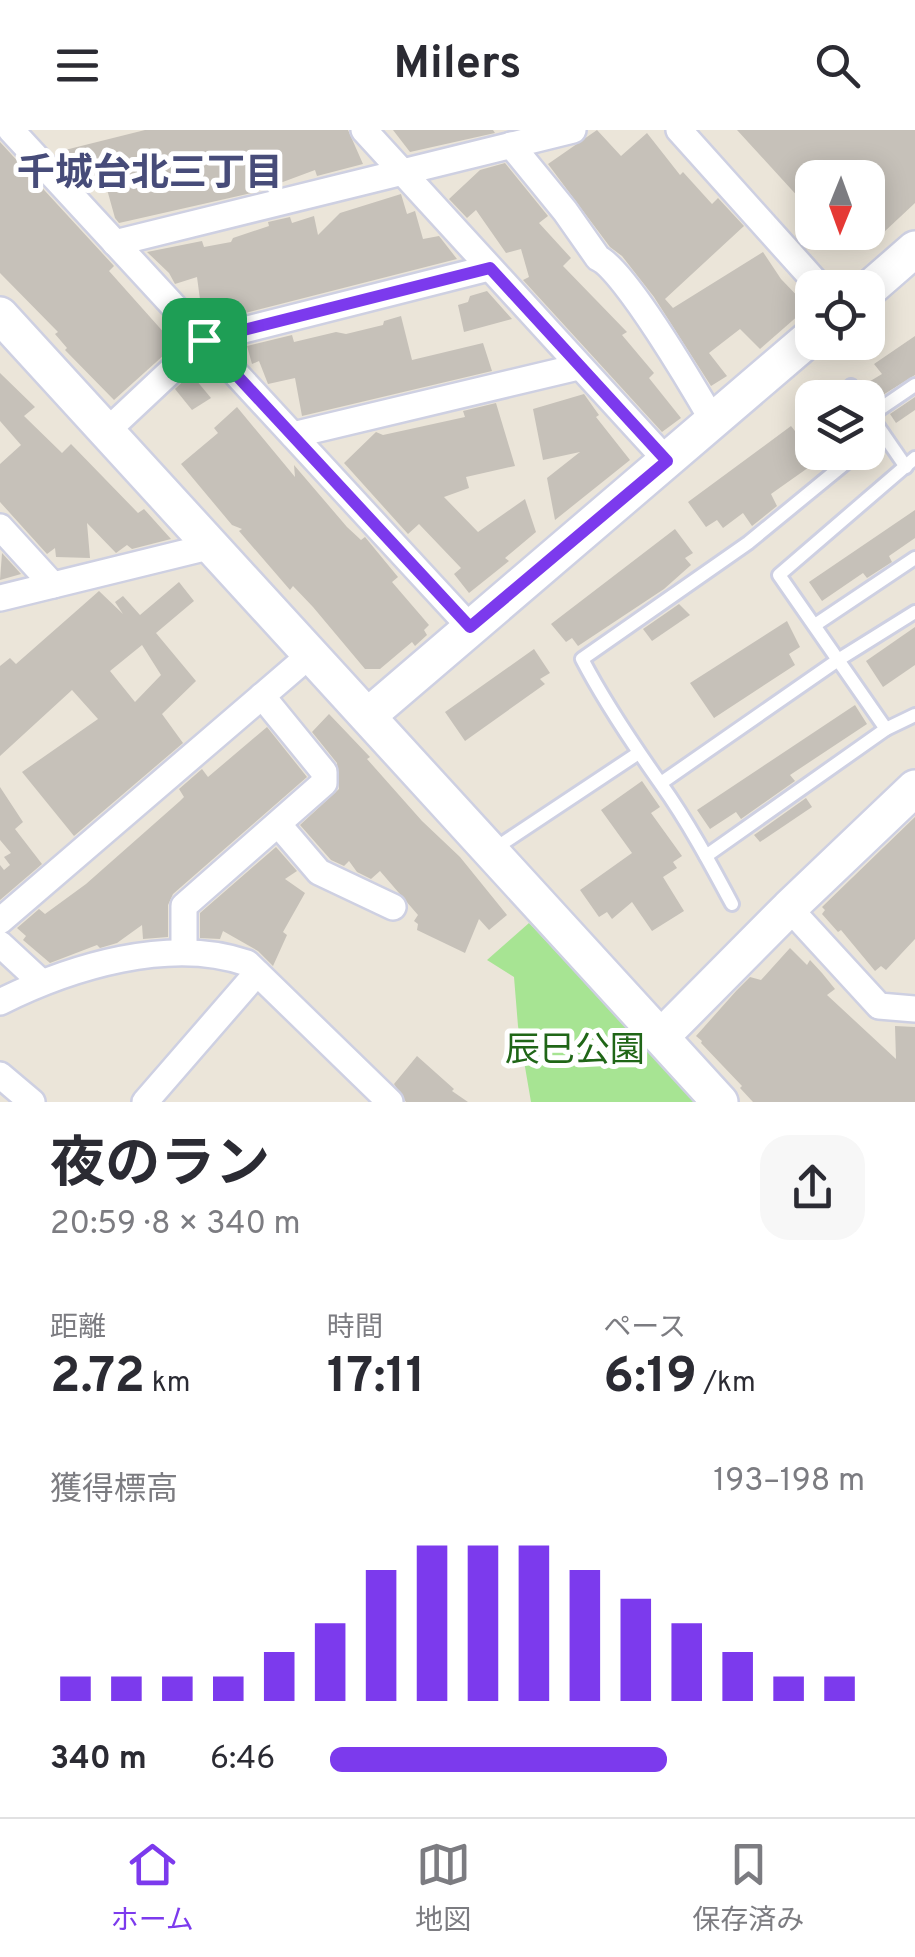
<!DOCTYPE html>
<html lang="ja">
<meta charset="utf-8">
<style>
body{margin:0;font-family:Overpass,"Noto Sans JP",sans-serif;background:#f7f7f7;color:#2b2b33;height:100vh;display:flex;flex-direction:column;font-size:38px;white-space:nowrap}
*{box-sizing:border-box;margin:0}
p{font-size:32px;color:#7c7c81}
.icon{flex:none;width:55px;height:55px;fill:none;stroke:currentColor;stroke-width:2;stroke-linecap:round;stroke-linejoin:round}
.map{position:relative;height:972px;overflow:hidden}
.drawer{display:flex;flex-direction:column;background:#fff;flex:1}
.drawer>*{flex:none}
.needle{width:65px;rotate:181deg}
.fabs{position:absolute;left:795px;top:30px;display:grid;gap:20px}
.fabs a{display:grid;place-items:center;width:90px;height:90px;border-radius:20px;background:#fff;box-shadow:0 5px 25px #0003;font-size:50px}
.pin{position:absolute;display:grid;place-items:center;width:85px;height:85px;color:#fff;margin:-42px;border-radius:20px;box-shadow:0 5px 15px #0006}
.round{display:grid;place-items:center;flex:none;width:105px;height:105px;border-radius:30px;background:#f7f7f7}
.overview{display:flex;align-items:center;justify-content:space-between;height:170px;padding:0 50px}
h1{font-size:55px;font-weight:700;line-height:75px}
.figures{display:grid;grid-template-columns:repeat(3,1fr);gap:15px;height:170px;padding:10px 50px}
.figures div{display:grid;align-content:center}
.figures b{font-size:50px;font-weight:700}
.figures small{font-size:28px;font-weight:400}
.figures p{font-size:28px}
.chart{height:280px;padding:20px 50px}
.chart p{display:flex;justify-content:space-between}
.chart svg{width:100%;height:180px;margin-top:10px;stroke:#7c3aed;stroke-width:6}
ul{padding:0 50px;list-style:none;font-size:32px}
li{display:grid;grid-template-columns:160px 120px 1fr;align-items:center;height:75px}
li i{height:25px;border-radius:12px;background:#7c3aed}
header{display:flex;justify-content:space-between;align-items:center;height:130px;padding:0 50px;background:#fff;font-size:45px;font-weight:700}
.tabs{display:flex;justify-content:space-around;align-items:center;height:140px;border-top:2px solid #e1e1e2;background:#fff;font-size:28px;color:#7c7c81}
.tabs a{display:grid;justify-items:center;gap:5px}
.tabs .active{color:#7c3aed}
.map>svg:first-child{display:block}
.green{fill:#a7e493}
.building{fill:#c6c1b9;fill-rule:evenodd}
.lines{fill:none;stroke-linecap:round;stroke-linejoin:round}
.lane-casing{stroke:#ced0e2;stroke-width:18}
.street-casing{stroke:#ced0e2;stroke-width:30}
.secondary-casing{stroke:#ced0e2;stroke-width:40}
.lane{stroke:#fff;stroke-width:12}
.street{stroke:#fff;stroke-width:25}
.secondary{stroke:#fff;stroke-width:35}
.route-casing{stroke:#fff;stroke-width:20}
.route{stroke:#7c3aed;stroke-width:12}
.labels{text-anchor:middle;stroke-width:10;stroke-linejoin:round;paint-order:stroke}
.park-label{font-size:35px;fill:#206617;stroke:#fff}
.neighbourhood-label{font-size:38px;font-weight:bold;fill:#474c79;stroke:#fff}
</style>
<header><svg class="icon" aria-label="menu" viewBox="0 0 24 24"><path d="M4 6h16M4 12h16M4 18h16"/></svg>Milers<svg class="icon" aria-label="search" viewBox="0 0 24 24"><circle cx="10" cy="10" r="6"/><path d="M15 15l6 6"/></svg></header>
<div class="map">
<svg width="915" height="972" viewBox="0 0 915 972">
<rect width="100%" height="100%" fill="#ebe5d9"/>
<!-- green -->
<path class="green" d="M529 793 697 972H531L518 896 514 847 487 830Z"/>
<!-- building -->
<g class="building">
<path d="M145 0H348L363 34 317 46 315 40 256 62 119 93 115 88 103 45 80 50 58 27 57 22Z"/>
<path d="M393 0H493L495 3 410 22Z"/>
<path d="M597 0 621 26 647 3 680 45 683 42 712 74 718 68 744 96 665 169 673 178 763 122 781 149 808 177 760 219 740 199 709 223 727 246 711 256 654 167 622 126 610 117 548 34Z"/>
<path d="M737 0H915V73L868 117V48H812V82Z"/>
<path d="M0 12 114 136 109 141 175 215 114 270 65 220 67 218 55 204 58 202 0 143Z"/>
<path d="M505 33 548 86 539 93 571 128 563 136 627 202 622 205 654 243 649 248 681 288 662 302 523 150 529 147 521 119 506 123 476 80 467 88 449 69 480 40Z"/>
<path d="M401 64 407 84 415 81 423 109 439 106 457 129 210 192 201 177 197 147 175 154 169 143 147 122 202 111 204 117 231 112 233 108 269 96 268 92 290 87 292 93 314 86 318 105 340 83Z"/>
<path d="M487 161 512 189 464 202 458 175 468 172 470 166Z"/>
<path d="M401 186 412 230 483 213 492 241 302 286 295 248 268 254 259 231 252 234 247 216 292 205 294 212 336 202 346 204 383 195 384 191Z"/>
<path d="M915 206V245L878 268 867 253 882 244 874 234Z"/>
<path d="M0 243 35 277 24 286 62 323 71 314 138 383 144 379 171 409 132 419 127 415 116 423 87 393 90 428 56 427 55 418 47 424 0 372V334L21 315 0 291Z"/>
<path d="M191 244 211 268 192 280 175 259Z"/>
<path d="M584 264 599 285 596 287 630 330 555 390 547 348 580 322 543 330 533 279Z"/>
<path d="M915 267V280L896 293 890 284Z"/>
<path d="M496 273 515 336 466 347 469 358 444 367 478 402 525 369 536 402 505 428 509 431 469 463 454 444 461 438 419 394 408 404 344 333 376 302 383 305 465 287 463 281Z"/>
<path d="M237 277 295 347 294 335 347 397 361 410 365 407 398 447 392 452 429 495 424 500 427 505 415 516 412 512 380 539H365L313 477 293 456 290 460 239 401 242 399 232 395 181 334 218 303 214 298Z"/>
<path d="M812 288V335L771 364 777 376 752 396 743 383 723 398 717 390 706 397 688 372 791 296 795 301Z"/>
<path d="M915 380V408L889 426 892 432 867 448 863 443 822 471 809 452Z"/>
<path d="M675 399 693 423 685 428 691 435 664 459 578 516 572 508 566 512 551 494Z"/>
<path d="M2 423 21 444 0 450Z"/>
<path d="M179 452 194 471 156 503 196 551 162 584 183 613 74 706 22 642 98 589 72 560 0 626V536L10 528 16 534 99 461 123 484 115 472 123 466 140 485ZM142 515 161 545 135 572 110 541Z"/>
<path d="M679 474 690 485 652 511 643 499Z"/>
<path d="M787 491 800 517 789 524 795 535 714 588 690 553Z"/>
<path d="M915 497V535L883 557 866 531Z"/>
<path d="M534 519 550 543 540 549 545 554 465 611 445 582Z"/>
<path d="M855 575 867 594 790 645 795 651 741 689 736 682 710 699 697 680Z"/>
<path d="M329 584 370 627 367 629 422 691 460 727 507 785 489 800 479 789 465 823 417 800 418 794 414 791 418 785 380 741 371 749 357 742 349 731 344 736 331 730 300 695 339 659 337 633 312 602Z"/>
<path d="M267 597 307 647 173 764 168 775V807L143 809 142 795 117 813 100 818 97 815 50 833 23 810 26 806 17 798 39 779 45 784 86 754 180 671 184 667 179 659 202 639 208 647Z"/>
<path d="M642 651 660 677 651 683 682 726 673 732 677 738 663 747 684 781 652 801 632 772 612 789 607 782 599 787 580 760 632 723 601 680Z"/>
<path d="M0 657 23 692 15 699 42 734 0 770V735L4 740 10 735 4 727 11 723 0 710Z"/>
<path d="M806 668 812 677 760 712 754 705Z"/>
<path d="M915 687V809L886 840 881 836 875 841 841 800 838 802 822 784 825 780 822 777Z"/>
<path d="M276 717 297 741 285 749 305 763 283 802 287 805 273 836 258 821 223 801 220 809 200 808V783Z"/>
<path d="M790 818 807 835 810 830 822 843 835 859 827 865 896 929 895 896 915 897V972H753L740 958 742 956 701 913 702 911 696 906 737 860 750 847 761 850Z"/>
<path d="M417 926 454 959 452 961 468 972H406L394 954Z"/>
</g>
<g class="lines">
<defs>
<g id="lane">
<path d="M851 256 858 268"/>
<path d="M868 282 906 337"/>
<path d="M868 287 915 255"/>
<path d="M868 315 882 303"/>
<path d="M815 495 915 428"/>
<path d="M886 599 779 445 915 328"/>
<path d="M661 653 838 530 915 482"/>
<path d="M494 719 637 624"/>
<path d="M706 726 886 599 915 585"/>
<path d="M732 774C710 733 688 692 661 654 632 613 605 573 582 529L748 413 859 322"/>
</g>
<g id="street">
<path d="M11 0 470 497"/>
<path d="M364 0 667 331"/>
<path d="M679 0 821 158"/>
<path d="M511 15 565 81 598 128C624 139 695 260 713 291"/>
<path d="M115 113 573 0"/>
<path d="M107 301 204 210 489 138"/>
<path d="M293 305 578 237"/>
<path d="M0 397 53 455"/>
<path d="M0 468 212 416"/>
<path d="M278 694 319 742 393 777"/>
<path d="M789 778 879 876 915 879"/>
<path d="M0 791 311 524"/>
<path d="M0 814 41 852"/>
<path d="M184 821V776L324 653V642L262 566"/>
<path d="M0 872C70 837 170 806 247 833L390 972"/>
<path d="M0 945 32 972"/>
<path d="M145 972 257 843"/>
</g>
<g id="secondary">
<path d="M868 160 915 119"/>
<path d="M0 185 720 972"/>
<path d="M369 585 812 206"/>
<path d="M661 907 789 778 915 658"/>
</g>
</defs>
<!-- lane casing -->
<use href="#lane" class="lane-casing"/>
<!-- street casing -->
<use href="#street" class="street-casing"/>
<!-- secondary casing -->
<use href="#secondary" class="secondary-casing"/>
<!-- lane -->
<use href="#lane" class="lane"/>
<!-- street -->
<use href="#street" class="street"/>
<!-- secondary -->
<use href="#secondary" class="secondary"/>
</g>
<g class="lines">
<defs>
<path id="route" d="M490 138 667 331 470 497 204 210Z"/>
</defs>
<!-- route casing -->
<use href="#route" class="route-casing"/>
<!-- route -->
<use href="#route" class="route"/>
</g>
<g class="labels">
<!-- park labels -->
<g class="park-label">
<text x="575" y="931">辰巳公園</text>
</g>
<!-- neighbourhood labels -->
<g class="neighbourhood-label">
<text x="150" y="55">千城台北三丁目</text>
</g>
</g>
</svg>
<div class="fabs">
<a><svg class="needle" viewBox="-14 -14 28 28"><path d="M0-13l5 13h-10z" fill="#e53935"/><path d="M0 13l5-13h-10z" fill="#7c7c81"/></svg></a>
<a><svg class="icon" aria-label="locate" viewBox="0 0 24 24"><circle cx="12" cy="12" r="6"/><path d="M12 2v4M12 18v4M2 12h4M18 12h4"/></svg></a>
<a><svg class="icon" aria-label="layers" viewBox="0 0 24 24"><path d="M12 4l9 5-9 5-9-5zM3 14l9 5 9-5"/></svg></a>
</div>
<div class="pin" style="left:204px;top:210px;background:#1e9e55"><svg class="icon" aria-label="arrive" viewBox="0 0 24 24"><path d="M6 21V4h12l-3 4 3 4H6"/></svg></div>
</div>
<section class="drawer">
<div class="overview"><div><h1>夜のラン</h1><p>20:59 · 8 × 340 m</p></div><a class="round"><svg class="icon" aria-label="share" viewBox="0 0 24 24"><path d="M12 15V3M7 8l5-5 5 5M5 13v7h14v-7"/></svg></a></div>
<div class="figures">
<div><p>距離</p><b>2.72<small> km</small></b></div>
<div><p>時間</p><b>17:11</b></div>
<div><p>ペース</p><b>6:19<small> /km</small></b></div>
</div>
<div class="chart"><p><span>獲得標高</span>193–198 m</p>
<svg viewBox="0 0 160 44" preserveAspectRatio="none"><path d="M5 44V38M15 44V38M25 44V38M35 44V38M45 44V32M55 44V25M65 44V12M75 44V6M85 44V6M95 44V6M105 44V12M115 44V19M125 44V25M135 44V32M145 44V38M155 44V38"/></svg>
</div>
<ul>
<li><b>340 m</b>6:46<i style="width:63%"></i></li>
</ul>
</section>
<nav class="tabs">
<a class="active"><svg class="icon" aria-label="home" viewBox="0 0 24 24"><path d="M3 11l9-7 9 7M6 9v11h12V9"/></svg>ホーム</a>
<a><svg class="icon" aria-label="map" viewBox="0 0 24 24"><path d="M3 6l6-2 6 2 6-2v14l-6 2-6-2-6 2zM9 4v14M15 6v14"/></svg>地図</a>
<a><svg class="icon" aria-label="saved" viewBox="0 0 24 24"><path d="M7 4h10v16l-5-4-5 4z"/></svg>保存済み</a>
</nav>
